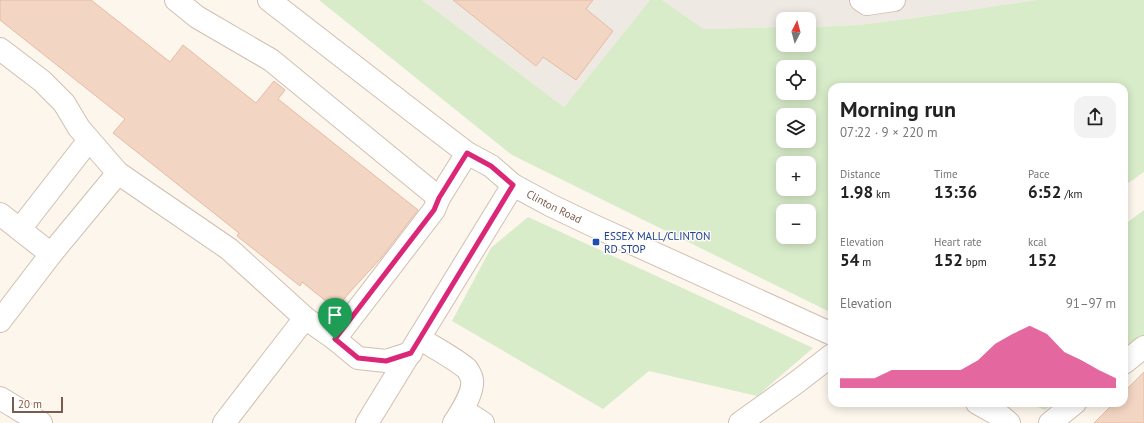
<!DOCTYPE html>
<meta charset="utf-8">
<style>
body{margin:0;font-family:"PT Sans",sans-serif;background:#f2f2f2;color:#222;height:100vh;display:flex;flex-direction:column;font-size:15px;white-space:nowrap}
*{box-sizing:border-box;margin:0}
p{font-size:13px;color:#767676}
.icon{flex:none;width:22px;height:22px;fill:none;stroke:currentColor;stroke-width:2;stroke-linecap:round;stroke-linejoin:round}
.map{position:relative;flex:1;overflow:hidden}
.drawer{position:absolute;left:828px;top:83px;width:300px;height:324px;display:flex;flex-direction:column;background:#fff;border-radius:12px;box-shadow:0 2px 10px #0003}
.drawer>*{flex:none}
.needle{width:26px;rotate:6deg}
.tools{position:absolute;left:776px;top:12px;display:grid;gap:8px}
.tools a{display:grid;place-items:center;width:40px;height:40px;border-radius:8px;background:#fff;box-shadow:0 2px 10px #0003;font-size:20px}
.scale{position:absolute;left:12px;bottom:10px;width:51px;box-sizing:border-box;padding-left:4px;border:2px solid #7a5c4d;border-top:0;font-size:11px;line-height:14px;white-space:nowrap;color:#7a5c4d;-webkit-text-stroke:3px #fffaf3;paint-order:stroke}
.pin{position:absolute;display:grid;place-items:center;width:34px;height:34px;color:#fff;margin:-41px -17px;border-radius:50% 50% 50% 0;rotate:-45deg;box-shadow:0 0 4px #0007}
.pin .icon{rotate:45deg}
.round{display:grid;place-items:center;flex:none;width:42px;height:42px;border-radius:12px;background:#f2f2f2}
.headline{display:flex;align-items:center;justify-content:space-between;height:68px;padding:0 12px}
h1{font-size:22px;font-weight:600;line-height:30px}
.metrics{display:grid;grid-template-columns:repeat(3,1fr);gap:6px;height:68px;padding:4px 12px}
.metrics div{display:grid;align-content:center}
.metrics b{font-size:17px;font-weight:600}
.metrics small{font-size:11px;font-weight:400}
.metrics p{font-size:11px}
.chart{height:112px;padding:8px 12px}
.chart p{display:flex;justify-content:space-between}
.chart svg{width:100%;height:72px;margin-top:4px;fill:#db2777;opacity:.7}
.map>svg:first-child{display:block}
.industrial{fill:#efe9e4}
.green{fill:#d8ecc9;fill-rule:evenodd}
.building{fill:#f3d5c3;stroke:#e6bba3}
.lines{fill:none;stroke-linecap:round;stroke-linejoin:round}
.minor-casing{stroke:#d1beb0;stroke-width:24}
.minor{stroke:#fff;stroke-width:22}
.route-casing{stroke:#fff;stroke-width:8}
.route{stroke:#db2777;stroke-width:5}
.transit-dot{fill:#1a4fb4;stroke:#fffaf3;stroke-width:1.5}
.labels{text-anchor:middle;stroke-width:3;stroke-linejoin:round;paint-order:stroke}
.street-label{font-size:11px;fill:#7a5c4d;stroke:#fffaf3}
.transit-label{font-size:11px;fill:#164399;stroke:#fffaf3;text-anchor:start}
</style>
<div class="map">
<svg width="1144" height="423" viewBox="0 0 1144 423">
<rect width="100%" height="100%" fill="#fdf6ec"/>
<!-- industrial -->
<g class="industrial">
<path d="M422 0H650L564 107Z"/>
<path d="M662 0H1036L907 19 859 25 809 27V19H783V27L704 29Z"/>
</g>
<!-- green -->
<g class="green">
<path d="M319 0H422L564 107 650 0H662L704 29 783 27V45H809V27L859 25 907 19 1036 0H1144V172L1124 186V87H832V313L512 155ZM783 67H809V93H783ZM783 115H809V141H783ZM783 163H809V189H783ZM783 211H809V237H783Z"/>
<path d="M1144 210V336L1124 350V225Z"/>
<path d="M528 217 813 348 757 396 649 371 603 409 452 321 491 248Z"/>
<path d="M1028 403H1054L1045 410Z"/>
</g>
<!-- building -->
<g class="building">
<path d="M0 0H91L170 62 183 45 256 103 274 81 285 90 278 99 418 210 381 258 349 293 336 309 302 282 300 286 237 236 239 233 113 133 125 119 0 20Z"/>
<path d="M453 0H593L586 9 613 31 576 80 543 57 536 66Z"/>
<path d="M1144 372V423H1094L1114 403H1124V392Z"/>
</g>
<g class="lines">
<defs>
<g id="minor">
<path d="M176 0 197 17 271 60 439 198"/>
<path id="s1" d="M269 0 420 117 467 153 491 166 513 185 552 206 592 225 832 334"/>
<path d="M861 0 867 4 894 0"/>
<path d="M0 49 42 81 64 103 79 128 118 173 51 254 0 321"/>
<path d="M118 173 229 249 305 318"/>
<path d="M0 214 51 254"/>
<path d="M20 229 89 140"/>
<path d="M419 338C433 347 456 359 467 369 469 372 472 377 472 380 474 392 460 414 454 423"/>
<path d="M335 339 434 210 439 198 467 153"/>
<path d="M1124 363 1144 347"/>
<path d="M0 398 41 423"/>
<path d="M977 403 1002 417 1009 423"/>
<path d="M463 410 483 423"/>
<path d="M224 423 305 318 335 339 358 358 386 361 411 353"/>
<path d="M367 423 513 185"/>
<path d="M740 423 797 382 832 355"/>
<path d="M1050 423 1075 403"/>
</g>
</defs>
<!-- minor casing -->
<use href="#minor" class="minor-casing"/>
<!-- minor -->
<use href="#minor" class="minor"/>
</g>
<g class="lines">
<defs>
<path id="route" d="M467 153 491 166 513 185 411 353 386 361 358 358 335 339 434 210 439 198Z"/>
</defs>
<!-- route casing -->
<use href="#route" class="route-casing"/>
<!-- route -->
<use href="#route" class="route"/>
</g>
<!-- markers -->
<rect class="transit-dot" x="592" y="238" width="8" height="8" rx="2"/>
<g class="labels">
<!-- street labels -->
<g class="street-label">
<text dy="4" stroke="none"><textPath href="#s1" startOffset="353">Clinton Road</textPath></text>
</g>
<!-- transit labels -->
<g class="transit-label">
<text x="604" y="240">ESSEX MALL/CLINTON<tspan x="604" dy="13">RD STOP</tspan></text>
</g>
</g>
</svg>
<div class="tools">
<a><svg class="needle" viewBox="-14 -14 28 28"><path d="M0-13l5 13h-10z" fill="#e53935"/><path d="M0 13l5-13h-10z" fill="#767676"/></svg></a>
<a><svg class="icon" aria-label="locate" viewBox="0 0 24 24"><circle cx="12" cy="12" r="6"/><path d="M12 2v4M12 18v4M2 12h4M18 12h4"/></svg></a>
<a><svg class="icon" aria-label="layers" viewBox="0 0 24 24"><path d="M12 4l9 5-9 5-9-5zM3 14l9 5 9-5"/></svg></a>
<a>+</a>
<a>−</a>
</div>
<div class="scale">20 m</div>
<div class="pin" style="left:335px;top:339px;background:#1e9e55"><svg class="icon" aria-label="arrive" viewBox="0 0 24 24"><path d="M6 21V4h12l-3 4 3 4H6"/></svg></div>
<section class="drawer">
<div class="headline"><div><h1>Morning run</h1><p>07:22 · 9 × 220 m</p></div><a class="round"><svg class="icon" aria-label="share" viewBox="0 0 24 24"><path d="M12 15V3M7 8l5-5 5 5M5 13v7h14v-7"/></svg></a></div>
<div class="metrics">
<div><p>Distance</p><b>1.98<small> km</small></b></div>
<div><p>Time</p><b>13:36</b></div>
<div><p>Pace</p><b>6:52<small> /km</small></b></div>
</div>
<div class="metrics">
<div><p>Elevation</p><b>54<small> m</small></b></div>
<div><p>Heart rate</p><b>152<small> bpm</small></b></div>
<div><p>kcal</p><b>152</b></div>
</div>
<div class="chart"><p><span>Elevation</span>91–97 m</p>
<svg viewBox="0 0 160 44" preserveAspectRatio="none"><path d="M0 44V38L10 38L20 38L30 33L40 33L50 33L60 33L70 33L80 27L90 17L100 11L110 6L120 11L130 22L140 27L150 33L160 38V44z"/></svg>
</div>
</section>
</div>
